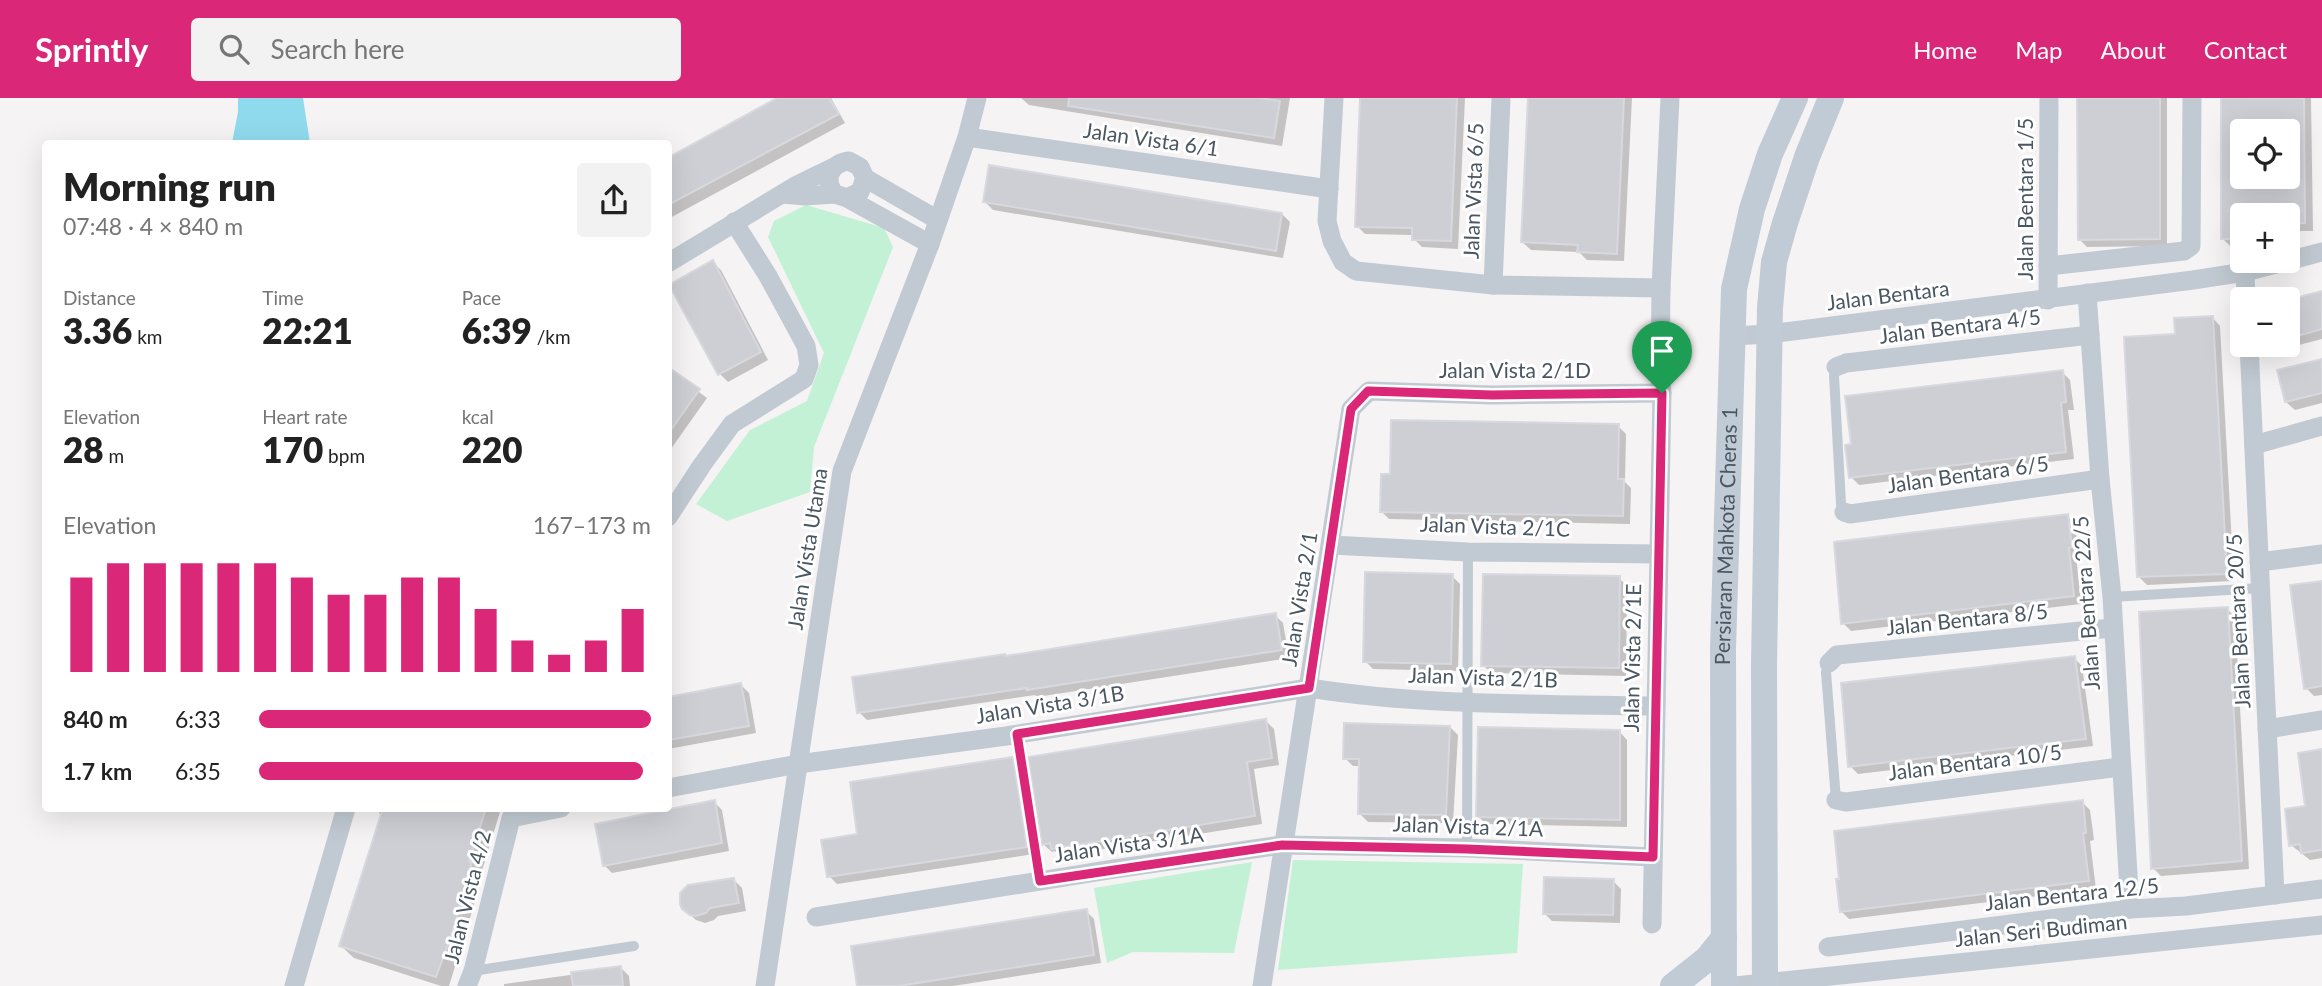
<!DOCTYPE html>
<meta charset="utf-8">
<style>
body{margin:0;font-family:Lato,sans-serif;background:#f2f2f2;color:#222;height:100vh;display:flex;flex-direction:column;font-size:26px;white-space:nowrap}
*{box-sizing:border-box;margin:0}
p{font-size:23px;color:#767676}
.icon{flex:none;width:38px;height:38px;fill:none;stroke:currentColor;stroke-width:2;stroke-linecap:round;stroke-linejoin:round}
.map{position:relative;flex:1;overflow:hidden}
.panel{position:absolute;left:42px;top:42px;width:630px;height:672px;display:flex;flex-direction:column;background:#fff;border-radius:7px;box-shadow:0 7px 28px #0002}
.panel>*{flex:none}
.tools{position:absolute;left:2230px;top:21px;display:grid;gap:14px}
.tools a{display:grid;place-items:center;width:70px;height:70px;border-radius:7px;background:#fff;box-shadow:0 7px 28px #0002;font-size:35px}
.pin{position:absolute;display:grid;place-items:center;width:60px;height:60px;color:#fff;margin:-72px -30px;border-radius:50% 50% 50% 0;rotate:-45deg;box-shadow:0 0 7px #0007}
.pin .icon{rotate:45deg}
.round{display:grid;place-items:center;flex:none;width:74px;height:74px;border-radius:7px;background:#f2f2f2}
.summary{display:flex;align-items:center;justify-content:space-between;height:119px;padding:0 21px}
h1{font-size:38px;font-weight:800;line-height:52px}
.figures{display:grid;grid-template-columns:repeat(3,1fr);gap:10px;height:119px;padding:7px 21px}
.figures div{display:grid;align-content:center}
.figures b{font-size:35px;font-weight:800}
.figures small{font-size:19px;font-weight:400}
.figures p{font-size:19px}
.chart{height:196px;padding:14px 21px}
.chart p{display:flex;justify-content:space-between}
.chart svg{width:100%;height:126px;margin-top:7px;stroke:#db2777;stroke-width:6}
ul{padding:0 21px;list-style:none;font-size:23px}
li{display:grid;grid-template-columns:112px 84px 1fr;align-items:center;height:52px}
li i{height:18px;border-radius:9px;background:#db2777}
header{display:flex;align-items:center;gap:42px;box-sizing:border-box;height:98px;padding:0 35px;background:#db2777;color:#fff}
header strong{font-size:33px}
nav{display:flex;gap:38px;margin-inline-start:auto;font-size:24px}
.search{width:490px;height:63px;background:#f2f2f2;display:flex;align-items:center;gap:18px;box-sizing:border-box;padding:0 24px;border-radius:7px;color:#767676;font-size:26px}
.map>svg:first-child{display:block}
.green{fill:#c3f1d5}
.water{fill:#90daee}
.shadow{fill:#0003;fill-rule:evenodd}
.building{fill:#cdcfd5;stroke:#d7d9de;stroke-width:2;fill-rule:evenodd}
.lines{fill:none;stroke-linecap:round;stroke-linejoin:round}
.lane{stroke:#c1cad2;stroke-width:10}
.street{stroke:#c1cad2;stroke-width:19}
.secondary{stroke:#c1cbd6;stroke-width:26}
.route-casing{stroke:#fff;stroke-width:14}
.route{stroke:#db2777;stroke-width:9}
.labels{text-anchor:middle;stroke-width:6;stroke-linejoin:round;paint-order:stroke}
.street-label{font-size:21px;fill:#4a5661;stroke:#fff}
</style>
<header>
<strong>Sprintly</strong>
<div class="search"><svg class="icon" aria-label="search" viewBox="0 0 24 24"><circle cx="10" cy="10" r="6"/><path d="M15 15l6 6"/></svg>Search here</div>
<nav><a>Home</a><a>Map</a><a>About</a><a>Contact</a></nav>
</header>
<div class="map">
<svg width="2322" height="888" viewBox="0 0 2322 888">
<rect width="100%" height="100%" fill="#f5f3f3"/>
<!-- green -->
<g class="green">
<path d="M806 107 884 130 893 149 814 349 810 394 727 423 696 406 750 332 807 303 824 255 768 139 774 123Z"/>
<path d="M1293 762 1523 766 1517 855 1278 872Z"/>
<path d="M1252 764 1234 855 1133 854 1107 865 1094 790Z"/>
</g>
<!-- water -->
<path class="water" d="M238 0H303L310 45H232L238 14Z"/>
<!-- shadow -->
<g class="shadow">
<path d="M779 0H831L845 25 668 121V61Z"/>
<path d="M1021 0H1290L1282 48 1029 7Z"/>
<path d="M1362 0H1465L1458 151 1422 149 1414 141V137L1365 136 1357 128Z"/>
<path d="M1530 0H1632L1624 163 1587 162 1579 154 1531 152 1522 144Z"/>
<path d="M2079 0H2167V148L2087 149 2079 141Z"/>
<path d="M2223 0H2311L2313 133H2287V117H2242V148H2230L2222 140ZM2242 33H2287V79H2242Z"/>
<path d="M984 103 1282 116 1290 124 1283 160 993 112Z"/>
<path d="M713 165 721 172 768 262 728 284 720 276 671 188Z"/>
<path d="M2322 195V241L2295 248 2287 241Z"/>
<path d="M2212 219 2220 228 2234 483 2147 487 2139 479 2177 238Z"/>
<path d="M2322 263V305L2295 312 2286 304Z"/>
<path d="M668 271 707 300 668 355Z"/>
<path d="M2062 274 2070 282 2074 312H2068L2074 361 1859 387 1851 379Z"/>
<path d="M1618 328 1626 336 1625 384 1631 390 1630 426 1389 421 1381 413Z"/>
<path d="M2067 418 2075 426 2079 457H2076L2081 506 1851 533 1843 525Z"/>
<path d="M1452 478 1460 486 1458 573 1373 571 1365 563Z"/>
<path d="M1619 480 1627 488 1626 578 1491 575 1483 567Z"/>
<path d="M2322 484V597L2314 598 2306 590Z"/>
<path d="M2227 511 2235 519 2249 771 2161 778 2153 770Z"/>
<path d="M1275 517 1283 525 1289 560 1037 599 1035 597 867 622 859 614 1006 559Z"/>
<path d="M2074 560 2082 568 2093 648 1858 676 1850 668Z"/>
<path d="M741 587 749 595 756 635 668 651V600Z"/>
<path d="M1266 623 1274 631 1279 667 1254 671 1262 726 1060 758 1055 753 1052 754 1043 746Z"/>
<path d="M1450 629 1458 637 1453 725 1368 724 1360 716 1361 668H1353L1345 660Z"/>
<path d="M1619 633 1627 642V729L1486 726 1478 718Z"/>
<path d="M2322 653V760L2310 762 2291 747 2307 710Z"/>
<path d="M1012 661 1021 669 1034 756 837 786 829 778 859 738Z"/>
<path d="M714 704 722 712 729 753 612 775 604 767Z"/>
<path d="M2082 704 2090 712 2094 742 2090 743 2096 791 1849 821 1841 813Z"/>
<path d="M381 710H497L500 714 481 776 483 778 449 888H441L354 860 341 848 382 718 379 715Z"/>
<path d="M734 782 742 790 746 813 718 818 714 822 705 825 696 822 687 814Z"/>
<path d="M1613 783 1621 791 1620 825 1552 823 1544 815Z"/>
<path d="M1086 813 1094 821 1101 865 953 888H859Z"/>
<path d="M621 870 629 878 630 888H504V886Z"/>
</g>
<!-- building -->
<g class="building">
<path d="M777 0H829L839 16 668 107 669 59Z"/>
<path d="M1069 0H1260L1280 3 1274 40 1068 8Z"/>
<path d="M1360 0H1457L1451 143 1412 142V130L1355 129Z"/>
<path d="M1528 0H1624L1617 156 1577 154 1578 147 1521 144Z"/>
<path d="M2077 0H2160V141L2078 142Z"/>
<path d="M2221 0H2304L2305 125 2287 126V117H2242V141H2221ZM2242 33H2287V79H2242Z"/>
<path d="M989 67 1282 115 1276 153 983 104Z"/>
<path d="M713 162 761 254 718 277 669 187Z"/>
<path d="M2322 193V231L2287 241V202Z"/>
<path d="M2213 218 2227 476 2137 479 2124 239 2175 236 2174 220Z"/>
<path d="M2322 261V295L2285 304 2277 272Z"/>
<path d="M668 269 700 291 668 336Z"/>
<path d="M2063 272 2066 304 2061 305 2066 354 1849 380 1845 347 1851 346 1845 298Z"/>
<path d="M1391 322 1619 326 1618 381H1624L1623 418 1380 414 1381 376H1390Z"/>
<path d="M2068 416 2072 449 2069 450 2074 498 1841 526 1834 444Z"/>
<path d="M1365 474 1453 476 1451 566 1363 564Z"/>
<path d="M1483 476 1620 478 1619 570 1481 568Z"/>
<path d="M2322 483V588L2304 591 2290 487Z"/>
<path d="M2228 509 2242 763 2151 771 2139 514Z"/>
<path d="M1276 515 1282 552 1027 592V590L857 615 852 579 1005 556 1006 558Z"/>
<path d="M2075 558 2086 641 1848 669 1841 585Z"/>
<path d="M741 585 749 628 668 642V599Z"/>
<path d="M1266 621 1272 660 1247 664 1255 718 1051 751 1050 745 1042 747 1028 659Z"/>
<path d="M1344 625 1450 628 1446 717 1358 716 1359 661H1343Z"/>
<path d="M1478 629 1620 632V722L1476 719Z"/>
<path d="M2322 651V752L2301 755 2300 746 2289 748 2285 711 2305 708 2298 655Z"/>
<path d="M1013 659 1027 749 827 779 821 742 857 736 850 684Z"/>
<path d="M715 702 722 745 603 768 595 726Z"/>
<path d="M2083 702 2086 735H2083L2089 783 1840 814 1836 781H1839L1834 733Z"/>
<path d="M383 710H486L469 764H472L453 832 436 879 339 848Z"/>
<path d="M1544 779 1614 781 1613 817 1543 816Z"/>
<path d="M734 780 739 805 710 810 706 815 696 818 690 817 682 811 680 806V795L688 787Z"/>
<path d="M1087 811 1094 857 899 888H857L851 848Z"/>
<path d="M621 868 623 888H573L571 874Z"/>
</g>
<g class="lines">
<!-- lane -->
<g class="lane">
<path d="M1836 269 1834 278 1841 406 1844 414"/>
<path d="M2112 499 2261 490"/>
<path d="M1829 565 1826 574 1836 702"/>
<path d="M1017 636 1040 783"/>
<path d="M1467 750 1468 454"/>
<path d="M473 873 634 848"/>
</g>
<!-- street -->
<g class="street">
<path d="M1334 0 1327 123 1332 143 1343 164 1356 173 1493 187 1661 190"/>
<path d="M967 39 1329 91"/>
<path d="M865 80 938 122"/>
<path d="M783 96 805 98 835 96"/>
<path d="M847 100 860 94 865 80 860 69 849 63C830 65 823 82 835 96L847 100 930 146"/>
<path d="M668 165 795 88 832 70"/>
<path d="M2048 168 2184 153 2191 148 2192 0"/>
<path d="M2245 174 2246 201"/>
<path d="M1493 187 1501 0"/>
<path d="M2087 195 2100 381 2112 499 2130 811"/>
<path d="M2048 202 2049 0"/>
<path d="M1733 238 1769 236 2193 182 2245 174 2322 154"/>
<path d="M2249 247 2275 797"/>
<path d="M1836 269 1846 265 2090 237"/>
<path d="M2254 347 2322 328"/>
<path d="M1844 414 1850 416 2100 381"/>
<path d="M668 419 702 367 732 326 804 281 809 267 806 248 768 178 734 124"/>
<path d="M1331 447 1468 454 1658 456"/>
<path d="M2259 464 2322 456"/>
<path d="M1829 565 1837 557 2112 530"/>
<path d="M2267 631 2322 622"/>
<path d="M668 690 798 666 1006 638 1309 590C1423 608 1540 606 1655 608"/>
<path d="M1836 702 1846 704 2120 669"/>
<path d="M816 819 1114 771 1282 747 1467 750 1653 759"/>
<path d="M1652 826 1662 295 1660 273 1661 190 1670 0"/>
<path d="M1828 849 2130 811 2186 808 2322 791"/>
<path d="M294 888 346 710"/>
<path d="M467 888 473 873 511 720 561 710"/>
<path d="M765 888 842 373 930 146 967 39 977 0"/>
<path d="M1262 888 1351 311 1369 293 1492 297 1662 295"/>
<path d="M1735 888 2322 827"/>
</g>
<!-- secondary -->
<g class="secondary">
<path d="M1673 888 1707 861 1724 840"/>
<path id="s1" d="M1724 888 1723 551 1734 191 1752 111 1770 56 1795 0"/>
<path d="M1765 888 1764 567 1770 210 1774 164 1785 125 1807 59 1831 0"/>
</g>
</g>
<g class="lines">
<defs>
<path id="route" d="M1368 293 1492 297 1662 295 1653 759 1467 751 1282 747 1040 783 1017 636 1309 590 1351 311Z"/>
</defs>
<!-- route casing -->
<use href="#route" class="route-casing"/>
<!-- route -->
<use href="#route" class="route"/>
</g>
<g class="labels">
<!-- street labels -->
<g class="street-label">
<text transform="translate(1151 42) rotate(8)" y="7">Jalan Vista 6/1</text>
<text transform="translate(1474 93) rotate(-88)" y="7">Jalan Vista 6/5</text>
<text transform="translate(2026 101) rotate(-90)" y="7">Jalan Bentara 1/5</text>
<text transform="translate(1888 198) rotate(-7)" y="7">Jalan Bentara</text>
<text transform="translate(1960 229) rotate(-7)" y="7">Jalan Bentara 4/5</text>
<text x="1515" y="280">Jalan Vista 2/1D</text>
<text transform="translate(1968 377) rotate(-8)" y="7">Jalan Bentara 6/5</text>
<text transform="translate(1495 429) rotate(2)" y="7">Jalan Vista 2/1C</text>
<text dy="7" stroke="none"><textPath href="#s1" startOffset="450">Persiaran Mahkota Cheras 1</textPath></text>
<text transform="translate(808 451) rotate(-81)" y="7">Jalan Vista Utama</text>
<text transform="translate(1300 501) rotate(-81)" y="7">Jalan Vista 2/1</text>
<text transform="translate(2087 505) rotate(-94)" y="7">Jalan Bentara 22/5</text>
<text transform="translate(1967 522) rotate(-6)" y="7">Jalan Bentara 8/5</text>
<text transform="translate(2239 523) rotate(-93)" y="7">Jalan Bentara 20/5</text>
<text transform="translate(1633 560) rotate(-89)" y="7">Jalan Vista 2/1E</text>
<text transform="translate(1483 580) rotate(2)" y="7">Jalan Vista 2/1B</text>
<text transform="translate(1050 607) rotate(-9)" y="7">Jalan Vista 3/1B</text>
<text transform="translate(1975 665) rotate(-7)" y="7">Jalan Bentara 10/5</text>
<text transform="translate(1468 729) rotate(2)" y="7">Jalan Vista 2/1A</text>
<text transform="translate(1129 747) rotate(-8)" y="7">Jalan Vista 3/1A</text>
<text transform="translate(2072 797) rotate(-6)" y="7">Jalan Bentara 12/5</text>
<text transform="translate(468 799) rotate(-76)" y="7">Jalan Vista 4/2</text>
<text transform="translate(2041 833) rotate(-6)" y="7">Jalan Seri Budiman</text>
</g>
</g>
</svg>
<div class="tools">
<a><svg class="icon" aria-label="locate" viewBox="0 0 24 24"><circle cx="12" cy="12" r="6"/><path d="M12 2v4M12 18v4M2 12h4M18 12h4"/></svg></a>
<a>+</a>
<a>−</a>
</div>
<div class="pin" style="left:1662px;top:295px;background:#1e9e55"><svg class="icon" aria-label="arrive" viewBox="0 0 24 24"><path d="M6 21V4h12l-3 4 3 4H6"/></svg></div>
<section class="panel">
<div class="summary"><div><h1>Morning run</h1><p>07:48 · 4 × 840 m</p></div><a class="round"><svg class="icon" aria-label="share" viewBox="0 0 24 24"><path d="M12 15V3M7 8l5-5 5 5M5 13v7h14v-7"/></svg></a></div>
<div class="figures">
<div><p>Distance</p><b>3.36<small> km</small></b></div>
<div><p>Time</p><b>22:21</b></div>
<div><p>Pace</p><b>6:39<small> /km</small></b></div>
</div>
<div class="figures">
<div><p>Elevation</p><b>28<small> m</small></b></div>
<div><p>Heart rate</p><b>170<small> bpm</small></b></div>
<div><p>kcal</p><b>220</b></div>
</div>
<div class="chart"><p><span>Elevation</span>167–173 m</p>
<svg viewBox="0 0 160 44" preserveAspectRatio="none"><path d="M5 44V11M15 44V6M25 44V6M35 44V6M45 44V6M55 44V6M65 44V11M75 44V17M85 44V17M95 44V11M105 44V11M115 44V22M125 44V33M135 44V38M145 44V33M155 44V22"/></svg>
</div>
<ul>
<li><b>840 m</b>6:33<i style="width:100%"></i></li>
<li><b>1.7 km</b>6:35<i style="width:98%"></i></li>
</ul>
</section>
</div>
